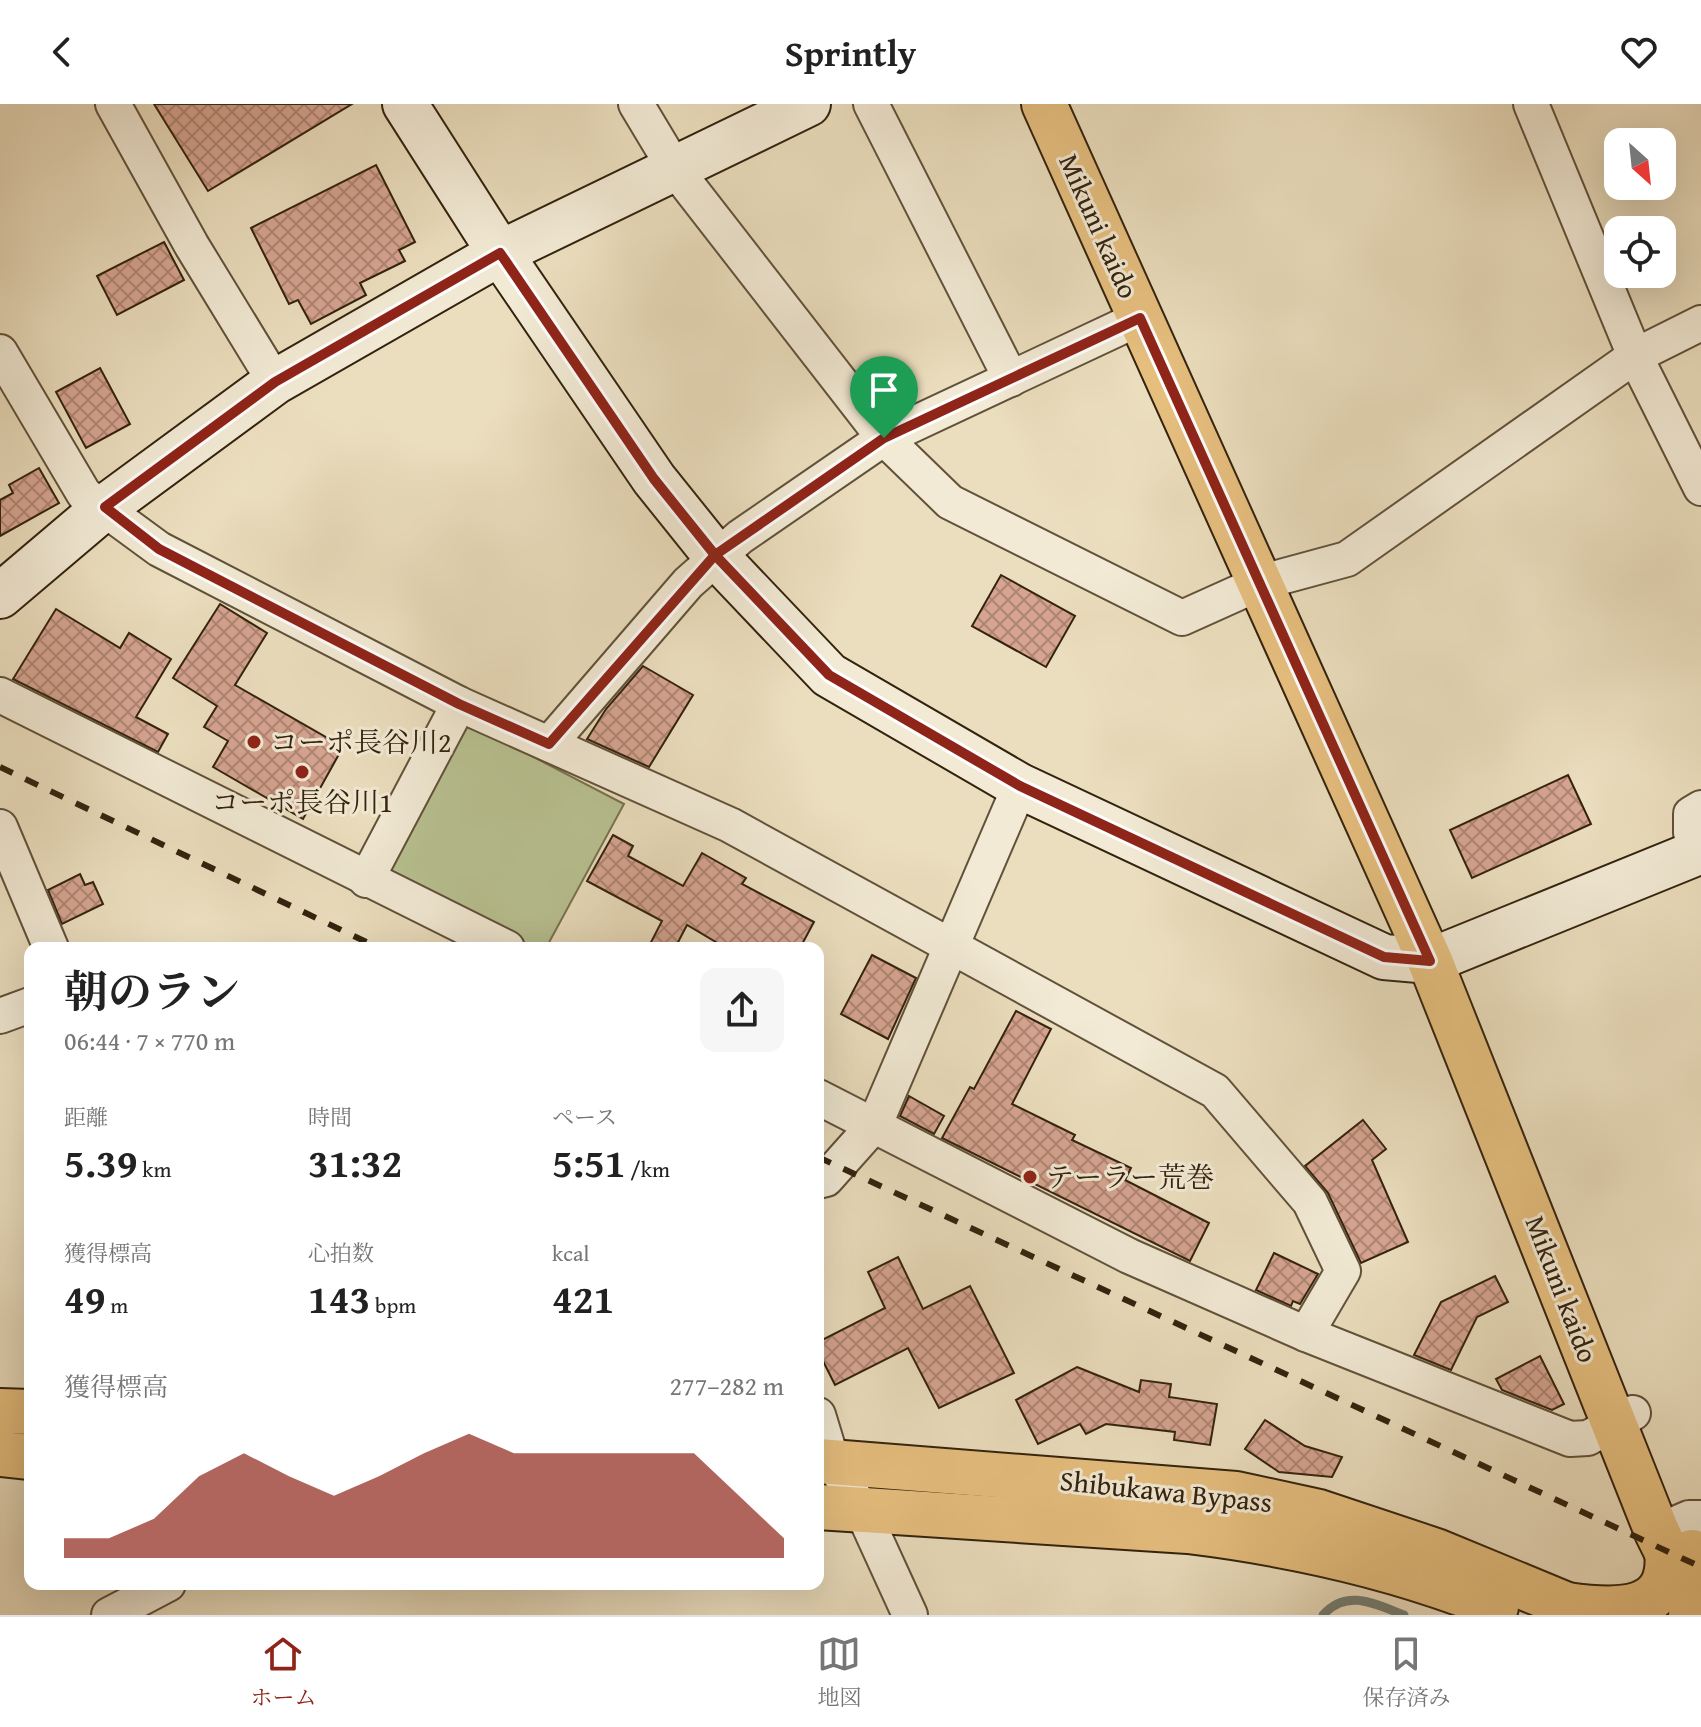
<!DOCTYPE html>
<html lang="ja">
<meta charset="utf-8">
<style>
body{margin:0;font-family:"Gentium Book Plus","Noto Serif JP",serif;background:#f6f6f6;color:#222;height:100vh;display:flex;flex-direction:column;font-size:30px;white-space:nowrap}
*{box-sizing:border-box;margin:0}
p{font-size:26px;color:#767676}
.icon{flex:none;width:44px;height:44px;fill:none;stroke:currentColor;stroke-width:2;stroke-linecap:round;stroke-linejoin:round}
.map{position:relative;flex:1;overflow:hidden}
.sheet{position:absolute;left:24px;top:838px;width:800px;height:648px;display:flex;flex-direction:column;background:#fff;border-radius:16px;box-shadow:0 8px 32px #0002}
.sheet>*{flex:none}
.needle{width:52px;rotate:153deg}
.tools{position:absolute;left:1604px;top:24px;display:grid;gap:16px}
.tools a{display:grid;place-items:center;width:72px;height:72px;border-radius:16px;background:#fff;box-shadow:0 8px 32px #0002;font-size:40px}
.pin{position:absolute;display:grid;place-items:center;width:68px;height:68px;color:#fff;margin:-82px -34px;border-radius:50% 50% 50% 0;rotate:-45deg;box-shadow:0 0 8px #0007}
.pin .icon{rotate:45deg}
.round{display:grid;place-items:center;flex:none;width:84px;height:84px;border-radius:16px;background:#f6f6f6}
.headline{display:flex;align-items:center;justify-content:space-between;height:136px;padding:0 40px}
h1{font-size:44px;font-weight:700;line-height:60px}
.figures{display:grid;grid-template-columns:repeat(3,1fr);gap:12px;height:136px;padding:8px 40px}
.figures div{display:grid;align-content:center}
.figures b{font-size:40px;font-weight:700}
.figures small{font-size:22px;font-weight:400}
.figures p{font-size:22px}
.chart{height:224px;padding:16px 40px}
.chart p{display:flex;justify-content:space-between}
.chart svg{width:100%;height:144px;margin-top:8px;fill:#8f2418;opacity:.7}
header{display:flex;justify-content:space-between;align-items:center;height:104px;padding:0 40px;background:#fff;font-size:36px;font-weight:700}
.menu{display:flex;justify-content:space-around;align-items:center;height:112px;border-top:2px solid #e0e0e0;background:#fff;font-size:22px;color:#767676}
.menu a{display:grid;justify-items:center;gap:4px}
.menu .on{color:#8f2418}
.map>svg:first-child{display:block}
.green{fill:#b8c191;stroke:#767250;stroke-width:2}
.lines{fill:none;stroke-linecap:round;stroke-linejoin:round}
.stream{stroke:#717d75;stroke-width:9}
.building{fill:url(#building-cross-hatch);stroke:#33220e;stroke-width:2}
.street-casing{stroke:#61513a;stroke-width:38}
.secondary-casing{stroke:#33220e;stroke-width:48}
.primary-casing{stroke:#33220e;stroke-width:48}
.highway-casing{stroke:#33220e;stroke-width:48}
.street{stroke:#f2ead5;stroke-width:34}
.secondary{stroke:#f2ead5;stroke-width:44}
.primary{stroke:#e6bf7f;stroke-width:44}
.highway{stroke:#e6bf7f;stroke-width:44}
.rail{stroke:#33220e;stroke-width:6;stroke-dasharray:14 14;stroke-linecap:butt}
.route-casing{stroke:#fff;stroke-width:16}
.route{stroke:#8f2418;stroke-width:10}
.poi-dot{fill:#8f2418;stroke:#f2ead5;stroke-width:3}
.labels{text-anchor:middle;stroke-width:6;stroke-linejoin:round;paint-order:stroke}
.street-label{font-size:28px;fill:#33220e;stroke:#f2ead5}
.poi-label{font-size:28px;fill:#33220e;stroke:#f2ead5;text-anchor:start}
</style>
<header><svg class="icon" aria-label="back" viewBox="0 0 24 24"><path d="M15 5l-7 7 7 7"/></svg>Sprintly<svg class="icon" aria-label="heart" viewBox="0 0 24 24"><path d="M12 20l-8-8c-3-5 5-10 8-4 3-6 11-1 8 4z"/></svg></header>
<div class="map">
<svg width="1701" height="1511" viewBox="0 0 1701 1511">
<defs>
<pattern id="building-cross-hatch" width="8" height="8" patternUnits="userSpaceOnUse" patternTransform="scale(2)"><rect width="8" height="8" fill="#d6a490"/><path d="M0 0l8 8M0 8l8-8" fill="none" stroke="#ae8574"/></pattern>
</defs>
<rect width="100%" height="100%" fill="#ebdebe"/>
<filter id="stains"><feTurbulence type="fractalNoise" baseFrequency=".0025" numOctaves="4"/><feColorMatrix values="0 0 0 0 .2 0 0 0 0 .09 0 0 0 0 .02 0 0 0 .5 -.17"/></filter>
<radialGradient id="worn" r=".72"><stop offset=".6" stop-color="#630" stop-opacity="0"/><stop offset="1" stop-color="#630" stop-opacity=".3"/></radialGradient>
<!-- green -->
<path class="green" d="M472 621 624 700 546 844H531L385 773 456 628Z"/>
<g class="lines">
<!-- stream -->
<path class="stream" d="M1323 1511C1347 1484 1375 1500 1404 1511"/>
</g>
<!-- building -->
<g class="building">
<path d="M154 0H352L208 87Z"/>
<path d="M376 61 415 138 399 146 405 157 360 179 366 191 311 220 298 196 289 200 251 124Z"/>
<path d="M164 138 184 176 117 211 97 172Z"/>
<path d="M100 264 130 320 86 344 56 288Z"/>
<path d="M39 364 59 399 0 432V396L13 389 9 381Z"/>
<path d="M1001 471 1075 512 1046 563 972 522Z"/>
<path d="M220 500 267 529 235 581 343 643 303 715 213 663 228 637 204 623 217 602 173 574Z"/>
<path d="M56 505 120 544 129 529 171 555 136 613 168 630 158 648 13 575Z"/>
<path d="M643 562 693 591 649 663 587 635 606 605Z"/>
<path d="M1568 671 1591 720 1472 774 1450 726Z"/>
<path d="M613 731 633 742 628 752 683 782 702 749 746 774 742 780 814 818 800 844H726L687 821 675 844H648L662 817 587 777Z"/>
<path d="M80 770 85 781 93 778 103 800 62 820 48 786Z"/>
<path d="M872 851 916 874 888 935 841 910Z"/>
<path d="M1016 907 1051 925 1012 1000 1075 1031 1072 1036 1131 1064 1125 1076 1209 1119 1190 1157 942 1034 970 983 974 985Z"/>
<path d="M909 992 944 1012 934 1030 900 1012Z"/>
<path d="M1363 1016 1386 1045 1372 1056 1408 1138 1361 1159 1328 1089 1305 1062Z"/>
<path d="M1274 1149 1318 1170 1300 1200 1293 1197 1291 1202 1256 1186Z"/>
<path d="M898 1153 923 1205 970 1182 1014 1269 939 1304 908 1244 835 1281 818 1247V1238L885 1204 868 1168Z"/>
<path d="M1495 1172 1508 1198 1477 1213 1451 1266 1414 1251 1441 1198Z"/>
<path d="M1540 1252 1564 1300 1552 1306 1502 1286 1496 1275Z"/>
<path d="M1077 1263 1139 1288 1141 1276 1171 1280 1169 1293 1217 1300 1210 1341 1174 1336 1175 1328 1106 1320 1086 1330 1080 1320 1038 1340 1016 1296Z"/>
<path d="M1265 1316 1305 1342 1342 1353 1332 1373 1279 1368 1245 1345Z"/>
</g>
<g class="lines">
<defs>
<g id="street">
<path d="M113 0 192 142 275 278"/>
<path d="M636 0 675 65 884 334 950 398 1182 514 1262 478 1347 455 1635 252 1701 219"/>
<path d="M871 0 1011 275"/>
<path d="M1531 0 1635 252 1701 384"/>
<path d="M0 248 84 390 159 445 459 600 730 721 1215 987 1310 1098 1343 1167 1306 1230"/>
<path d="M0 591 507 844"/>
<path d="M549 640 688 479 740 433 884 334 1140 214"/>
<path d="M1701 704 1691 710V729L1701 752"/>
<path d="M0 723 51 844"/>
<path d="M366 776 459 600"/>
<path d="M0 912 30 901"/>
<path d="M818 993 1129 1152 1306 1230 1570 1335 1588 1334 1633 1309"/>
<path d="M818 1077 826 1075 875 1020 1020 682"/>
<path d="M818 1311 832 1357 862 1406 910 1511"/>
<path d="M1657 1428 1689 1414H1701"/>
<path d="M109 1511 168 1480"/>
</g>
<g id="secondary">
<path d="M405 0 500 149 654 375 715 451 829 571 1020 682 1384 853 1430 857 1699 748"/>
<path d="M0 492 105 403 275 278 500 149 808 0"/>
</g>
<path id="primary" d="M1044 0 1430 857 1657 1428 1683 1481"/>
<g id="highway">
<path d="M0 1307 30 1308"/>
<path d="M0 1350 30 1353"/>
<path d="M818 1357 1236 1390 1319 1408 1436 1447 1591 1511"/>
<path d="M818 1403 1188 1427C1294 1440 1398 1463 1496 1503"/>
<path d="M1567 1501C1617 1508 1674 1511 1667 1446"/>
<path d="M1691 1511 1698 1484 1692 1448"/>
</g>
</defs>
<!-- street casing -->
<use href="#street" class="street-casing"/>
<!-- secondary casing -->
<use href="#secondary" class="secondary-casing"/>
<!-- primary casing -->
<use href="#primary" class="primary-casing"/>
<!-- highway casing -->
<use href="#highway" class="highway-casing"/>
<!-- street -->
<use href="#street" class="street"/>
<!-- secondary -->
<use href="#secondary" class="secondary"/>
<!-- primary -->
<use href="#primary" class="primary"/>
<!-- highway -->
<use href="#highway" class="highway"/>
<!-- rail -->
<g class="rail">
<path d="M0 663 379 844"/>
<path d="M818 1053 1701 1463"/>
</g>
</g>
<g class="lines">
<defs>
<path id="route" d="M884 334 715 451 549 640 459 600 159 445 105 403 275 278 500 149 654 375 715 451 829 571 1020 682 1384 853 1430 857 1140 214 884 334"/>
</defs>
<!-- route casing -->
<use href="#route" class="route-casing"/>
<!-- route -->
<use href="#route" class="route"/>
</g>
<!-- markers -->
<g class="poi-dot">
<circle cx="254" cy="638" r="8"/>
<circle cx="302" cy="668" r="8"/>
<circle cx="1030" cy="1073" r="8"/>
</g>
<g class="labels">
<!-- street labels -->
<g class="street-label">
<text transform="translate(1099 122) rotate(66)" y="10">Mikuni kaido</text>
<text transform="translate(1562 1185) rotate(69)" y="10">Mikuni kaido</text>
<text transform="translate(1166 1387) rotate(6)" y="10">Shibukawa Bypass</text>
</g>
<!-- poi labels -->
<g class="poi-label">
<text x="270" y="648">コーポ長谷川2</text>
<text x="302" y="708" text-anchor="middle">コーポ長谷川1</text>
<text x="1046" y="1083">テーラー荒巻</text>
</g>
</g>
<rect width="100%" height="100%" filter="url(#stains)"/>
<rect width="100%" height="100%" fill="url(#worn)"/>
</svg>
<div class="tools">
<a><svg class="needle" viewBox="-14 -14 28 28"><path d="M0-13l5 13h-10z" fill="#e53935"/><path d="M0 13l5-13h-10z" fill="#767676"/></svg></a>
<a><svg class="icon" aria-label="locate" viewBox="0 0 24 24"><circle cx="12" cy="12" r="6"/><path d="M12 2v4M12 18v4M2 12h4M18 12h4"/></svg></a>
</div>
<div class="pin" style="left:884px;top:334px;background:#1e9e55"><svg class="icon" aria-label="arrive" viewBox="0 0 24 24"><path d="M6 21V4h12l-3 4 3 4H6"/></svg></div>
<section class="sheet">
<div class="headline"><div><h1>朝のラン</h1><p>06:44 · 7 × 770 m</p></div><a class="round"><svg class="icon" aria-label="share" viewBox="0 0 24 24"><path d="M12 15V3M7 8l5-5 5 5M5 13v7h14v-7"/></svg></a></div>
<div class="figures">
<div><p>距離</p><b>5.39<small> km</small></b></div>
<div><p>時間</p><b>31:32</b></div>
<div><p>ペース</p><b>5:51<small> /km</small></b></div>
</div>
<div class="figures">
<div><p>獲得標高</p><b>49<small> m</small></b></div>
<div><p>心拍数</p><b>143<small> bpm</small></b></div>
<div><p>kcal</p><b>421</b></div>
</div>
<div class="chart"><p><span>獲得標高</span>277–282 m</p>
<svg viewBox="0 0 160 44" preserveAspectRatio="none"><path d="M0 44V38L10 38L20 32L30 19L40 12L50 19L60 25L70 19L80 12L90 6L100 12L110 12L120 12L130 12L140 12L150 25L160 38V44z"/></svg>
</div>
</section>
</div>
<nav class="menu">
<a class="on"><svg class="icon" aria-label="home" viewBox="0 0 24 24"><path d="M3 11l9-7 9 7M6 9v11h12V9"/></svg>ホーム</a>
<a><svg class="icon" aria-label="map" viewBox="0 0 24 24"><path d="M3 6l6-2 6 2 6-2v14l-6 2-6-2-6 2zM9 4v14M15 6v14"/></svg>地図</a>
<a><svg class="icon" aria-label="saved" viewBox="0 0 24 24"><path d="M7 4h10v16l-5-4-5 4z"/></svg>保存済み</a>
</nav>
